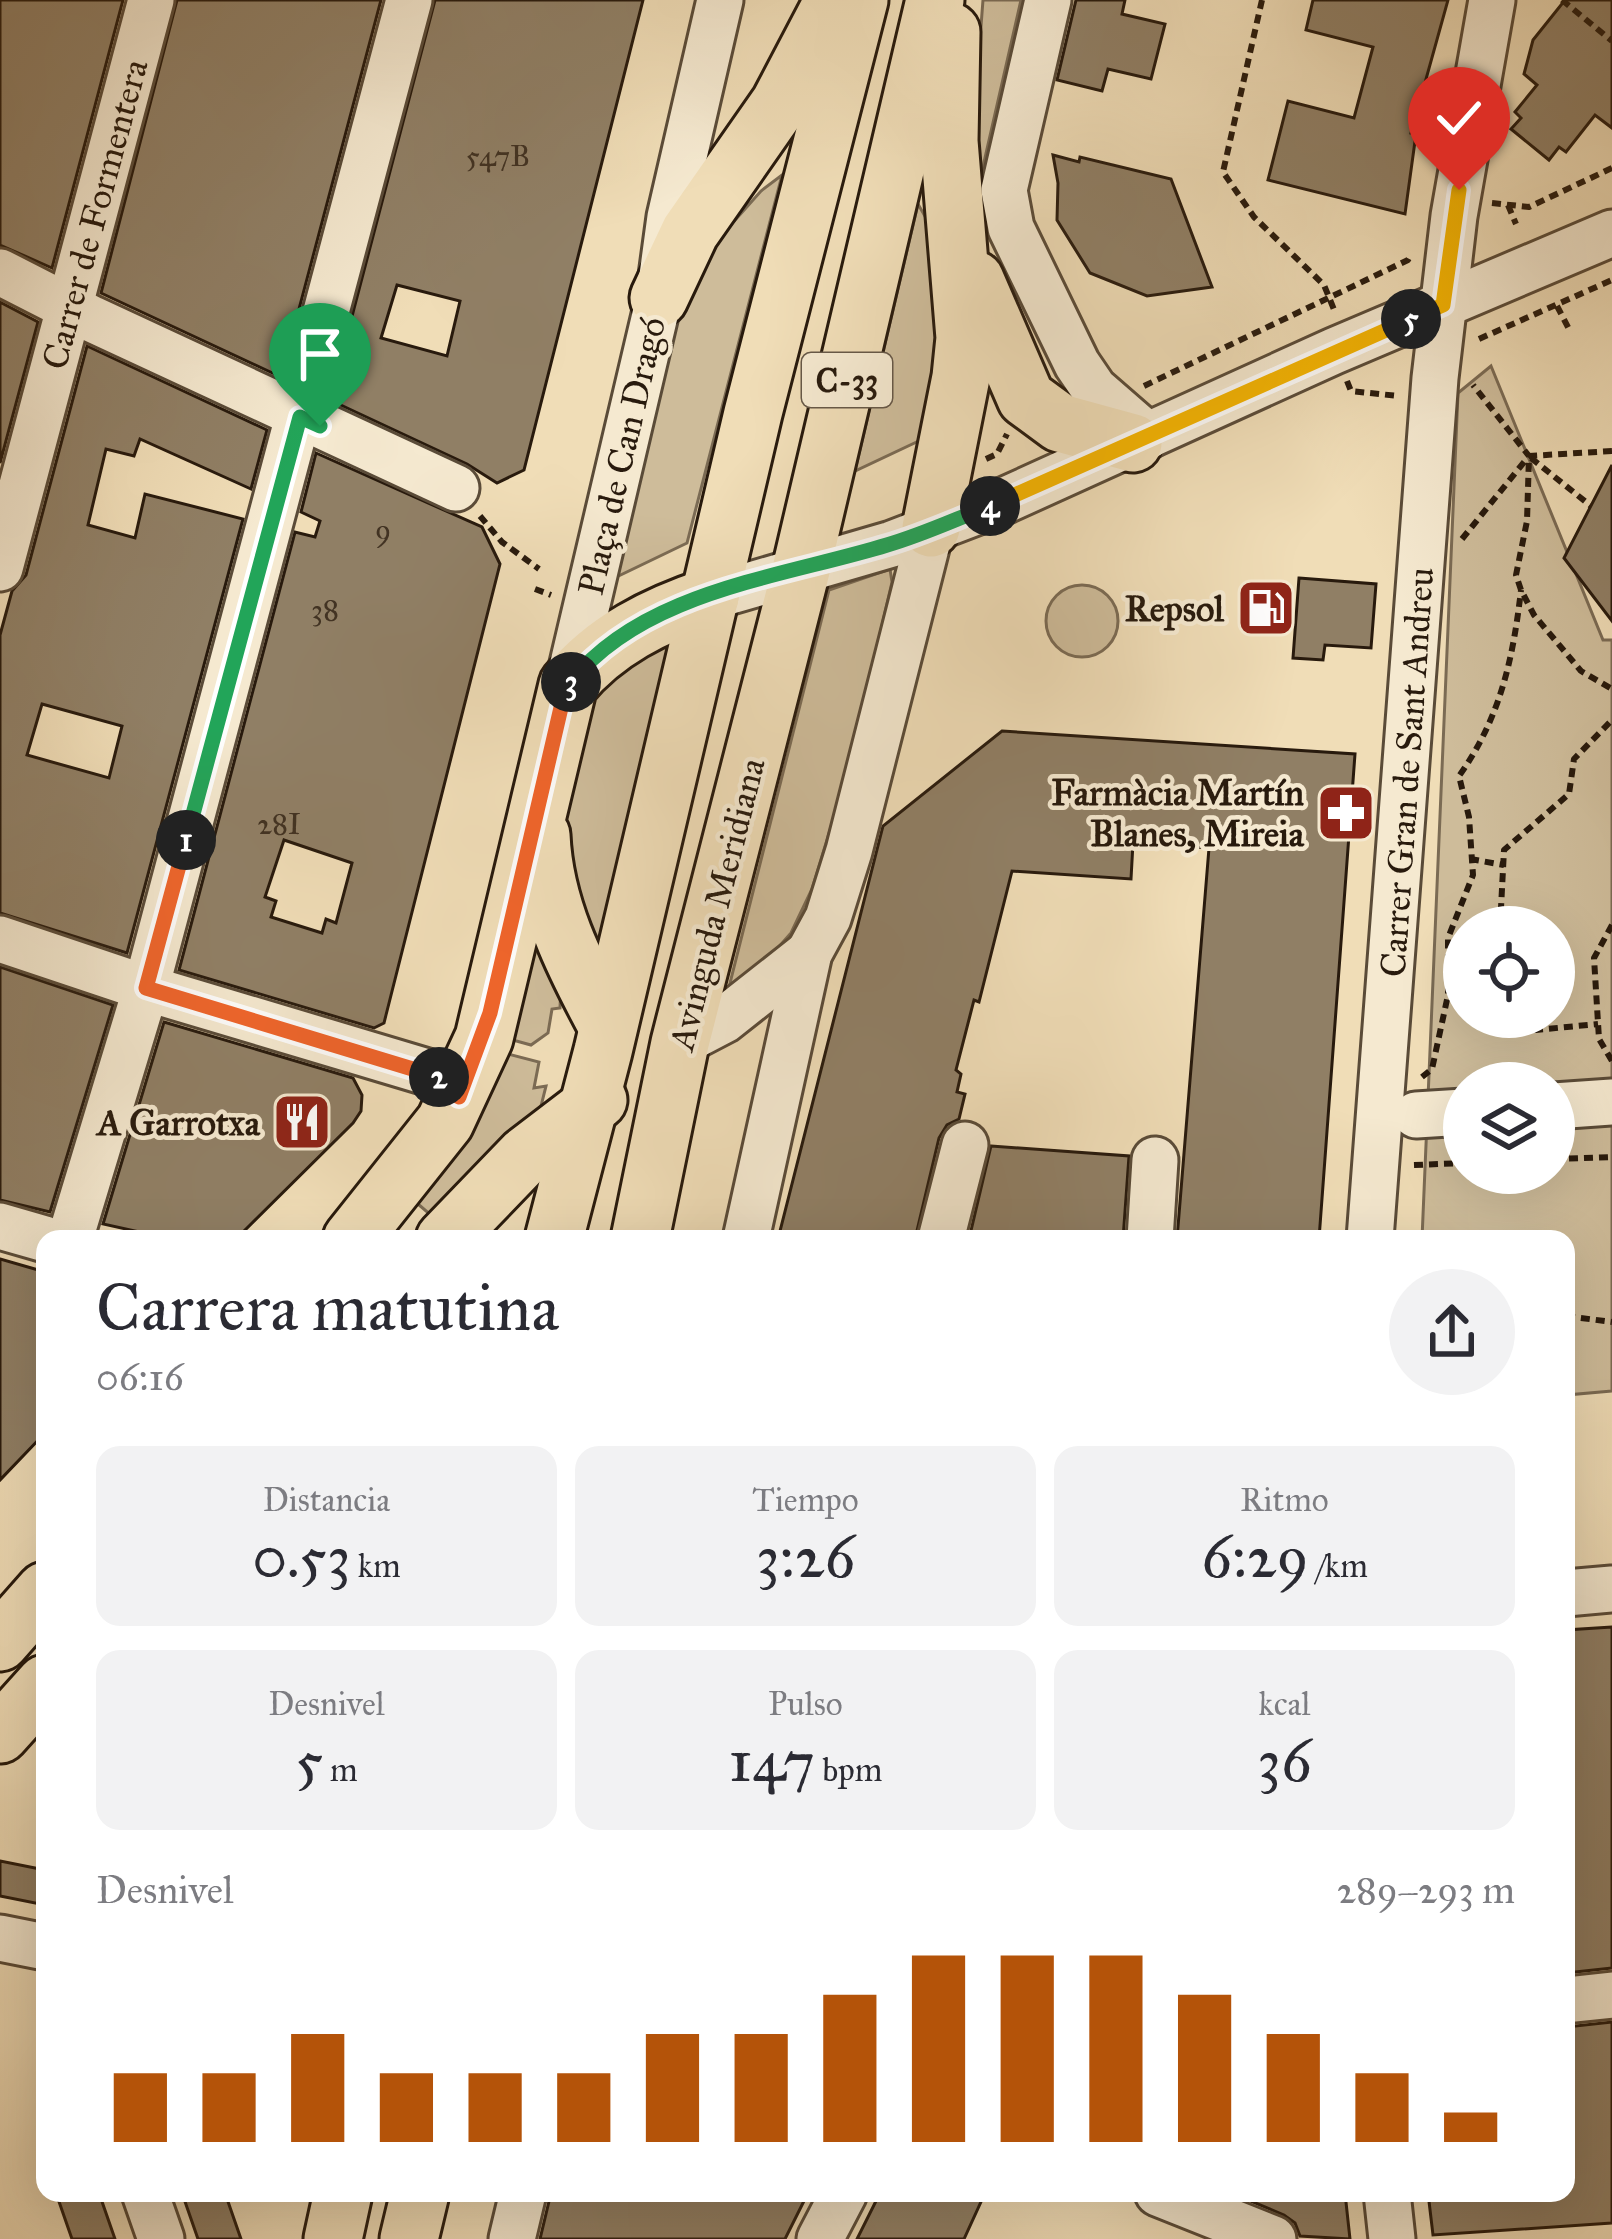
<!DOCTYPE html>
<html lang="es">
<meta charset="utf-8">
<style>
body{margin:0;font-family:"IM FELL Great Primer",serif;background:#f2f2f3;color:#2b2b33;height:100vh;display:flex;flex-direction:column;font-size:45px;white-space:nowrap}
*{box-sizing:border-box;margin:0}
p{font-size:39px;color:#7c7c81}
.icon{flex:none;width:66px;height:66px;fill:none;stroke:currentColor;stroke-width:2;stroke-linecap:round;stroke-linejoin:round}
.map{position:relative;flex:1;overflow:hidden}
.side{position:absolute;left:36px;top:1230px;width:1539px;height:972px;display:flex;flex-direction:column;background:#fff;border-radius:24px;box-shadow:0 12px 48px #0002}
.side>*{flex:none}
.tools{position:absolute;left:1443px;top:906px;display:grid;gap:24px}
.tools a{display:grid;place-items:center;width:132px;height:132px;border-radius:50%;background:#fff;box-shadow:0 12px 48px #0002;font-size:60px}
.pin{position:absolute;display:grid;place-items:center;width:102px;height:102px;color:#fff;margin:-123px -51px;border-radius:50% 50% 50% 0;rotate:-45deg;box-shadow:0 0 12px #0007}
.pin .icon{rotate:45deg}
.km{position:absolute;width:60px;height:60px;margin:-30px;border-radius:50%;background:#222;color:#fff;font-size:33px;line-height:60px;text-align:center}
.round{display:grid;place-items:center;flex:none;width:126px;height:126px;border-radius:63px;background:#f2f2f3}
.overview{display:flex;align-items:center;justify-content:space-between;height:204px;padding:0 60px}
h1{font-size:66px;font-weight:600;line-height:90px}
.figures{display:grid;grid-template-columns:repeat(3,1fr);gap:18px;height:204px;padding:12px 60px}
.figures div{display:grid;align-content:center;border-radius:24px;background:#f2f2f3;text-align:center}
.figures b{font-size:60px;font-weight:600}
.figures small{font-size:33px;font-weight:400}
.figures p{font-size:33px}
.chart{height:336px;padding:24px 60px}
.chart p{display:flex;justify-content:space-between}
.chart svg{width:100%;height:216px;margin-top:12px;stroke:#b45309;stroke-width:6}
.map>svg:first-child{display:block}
.green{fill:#cebc9a;stroke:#7b6b54;stroke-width:3;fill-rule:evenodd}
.building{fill:#907f65;stroke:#281a0d;stroke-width:3;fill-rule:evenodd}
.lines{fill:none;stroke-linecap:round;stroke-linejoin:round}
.minor-casing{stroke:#5a4b38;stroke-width:51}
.major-casing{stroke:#281a0d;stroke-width:63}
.path{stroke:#281a0d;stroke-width:6;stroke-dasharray:9 6;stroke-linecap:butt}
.minor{stroke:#f5e9d0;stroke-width:45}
.major{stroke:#f0ddb7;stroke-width:57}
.split-1-casing{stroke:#fff;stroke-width:24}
.split-2-casing{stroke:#fff;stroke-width:24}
.split-3-casing{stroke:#fff;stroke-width:24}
.split-4-casing{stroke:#fff;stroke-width:24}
.split-5-casing{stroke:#fff;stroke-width:24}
.split-6-casing{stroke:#fff;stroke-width:24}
.split-1{stroke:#22a559;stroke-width:15}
.split-2{stroke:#f0652b;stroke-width:15}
.split-3{stroke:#f0652b;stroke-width:15}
.split-4{stroke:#22a559;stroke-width:15}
.split-5{stroke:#f5b400;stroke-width:15}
.split-6{stroke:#f5b400;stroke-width:15}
.labels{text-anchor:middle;stroke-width:9;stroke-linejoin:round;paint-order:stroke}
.number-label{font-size:30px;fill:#423323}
.shield{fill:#f5e9d0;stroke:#665848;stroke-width:3}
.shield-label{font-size:33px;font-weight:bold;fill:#281a0d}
.street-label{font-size:36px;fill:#281a0d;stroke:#f5e9d0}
.poi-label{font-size:36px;font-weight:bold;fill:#281a0d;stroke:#f5e9d0;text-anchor:end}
</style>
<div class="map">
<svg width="1612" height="2239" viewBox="0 0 1612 2239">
<rect width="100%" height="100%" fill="#f0ddb7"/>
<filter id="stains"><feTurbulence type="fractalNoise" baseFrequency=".00167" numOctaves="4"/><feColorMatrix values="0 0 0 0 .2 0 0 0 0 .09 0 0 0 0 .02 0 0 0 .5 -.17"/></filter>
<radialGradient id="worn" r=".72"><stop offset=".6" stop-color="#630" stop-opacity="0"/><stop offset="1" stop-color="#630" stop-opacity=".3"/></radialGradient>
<!-- green -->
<g class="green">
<path d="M983 0H1021L979 184 976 92Z"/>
<path d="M782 175 687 543 608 581 672 334 689 287 712 246 761 191Z"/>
<path d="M918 204C963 275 937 361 925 438L855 471Z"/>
<path d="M1491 366 1603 640H1612V1391L1566 1395V1239H1422L1458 393ZM1464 927H1554V1017H1464ZM1464 1083H1554V1173H1464Z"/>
<path d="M890 569 892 582 849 768 812 889 791 933 769 958 728 991 829 590Z"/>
<circle cx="1082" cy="621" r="36"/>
<path d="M665 643 669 648 597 954 551 850 580 712 611 676Z"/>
<path d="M532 890 561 985 560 1008 552 1009 548 1033 531 1045 509 1039Z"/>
<path d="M496 1051 539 1062 534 1088 546 1086 541 1106 433 1217 418 1204 409 1203Z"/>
</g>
<!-- building -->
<g class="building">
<path d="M0 0H123L52 268 0 245Z"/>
<path d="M177 0H381L281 377 101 293Z"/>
<path d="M435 0H643L524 470 497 483 467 464 330 400ZM397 285 460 301 447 356 381 338Z"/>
<path d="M1076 0H1125L1122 14 1165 24 1151 79 1108 69 1102 91 1057 80Z"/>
<path d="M1313 0H1448L1411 133 1416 134 1405 214 1268 180 1288 101 1354 118 1373 47 1306 30Z"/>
<path d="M1565 0H1612V128L1595 115 1566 152 1559 147 1549 160 1511 129 1521 118 1515 112 1537 85 1524 74 1533 40Z"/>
<path d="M1053 155 1079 162 1080 157 1171 179 1212 287 1147 296 1090 273 1057 220 1058 183Z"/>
<path d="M0 302 38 322 0 463Z"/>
<path d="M87 346 267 430 251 489 140 439 134 456 106 449 88 525 135 538 145 494 243 519 127 953 0 913V635L12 591 26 575ZM42 704 122 726 109 778 27 755Z"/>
<path d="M316 453 482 527 500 564 386 1015 384 1023 374 1028 179 970 295 532 315 537 320 521 301 512ZM284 840 352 863 336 923 326 919 322 933 271 917 276 901 265 897Z"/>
<path d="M1612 465V621L1564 558Z"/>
<path d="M1299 578 1376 584 1371 648 1325 645 1323 660 1293 658Z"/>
<path d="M1002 731 1355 754 1319 1239H1177L1209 848 1133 843 1131 879 1012 871 979 1002 974 1000 956 1070 961 1074 957 1092 965 1094 959 1119 947 1125 939 1138 915 1239H778L883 826Z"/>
<path d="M0 967 113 1005 50 1212 0 1200Z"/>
<path d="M164 1022 353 1078 362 1095 361 1111 353 1123 236 1239H171L103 1224Z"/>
<path d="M991 1146 1129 1156 1123 1239H969Z"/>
<path d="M0 1259 45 1272V1433L0 1480Z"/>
<path d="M1612 1627V1968L1566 1973V1630Z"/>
<path d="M0 1861 45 1870V1905L0 1896Z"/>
<path d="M1612 2022V2223L1433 2235 1428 2193H1566V2027Z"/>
<path d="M56 2193H99L115 2239H72Z"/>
<path d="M182 2193H225L241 2239H198Z"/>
<path d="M551 2193H808L785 2239H540Z"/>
<path d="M880 2193H985L964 2239H857Z"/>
<path d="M1251 2193H1345L1350 2239 1300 2236 1295 2223 1284 2215 1248 2200Z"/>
</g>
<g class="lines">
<defs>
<g id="minor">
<path d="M1048 0 1004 190 1011 228 1077 364 1094 389 1148 436"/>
<path d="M0 272 92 319 456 488"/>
<path d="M0 568 151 0"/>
<path d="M710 597 892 544 999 503 1334 351 1612 233"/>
<path d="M568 685 659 298 670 217 720 0"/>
<path d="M0 939 146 988 427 1072 452 1085 459 1097"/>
<path d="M680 1043 724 1020 809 953"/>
<path d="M1554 1106 1612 1102"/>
<path d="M1416 1115 1464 1112"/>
<path d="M0 1226 45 1239"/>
<path d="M70 1239 146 988 409 0"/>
<path d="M746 1239 809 953 828 918 849 851 931 528"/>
<path d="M941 1239 965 1145"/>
<path d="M1150 1239 1155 1160"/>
<path d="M1370 1239 1435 378 1454 216 1492 0"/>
<path d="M1566 1593 1612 1589"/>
<path d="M0 1938 45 1947"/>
<path d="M1566 2000 1612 1995"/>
<path d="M145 2193 161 2239"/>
<path d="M1158 2193 1273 2239"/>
<path d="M1387 2193 1392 2239"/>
<path d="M512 2239 523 2193"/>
<path d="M820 2239 844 2193"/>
</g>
<g id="major">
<path d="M975 280 1026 398 1060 423 1133 443"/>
<path d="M659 298 690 232 780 103 834 0"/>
<path d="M931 528 961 377 965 338 949 141 951 32"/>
<path d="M541 835C544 906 575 966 608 1027"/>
<path d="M352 1239 445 1122 484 1038 568 685C605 640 656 615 710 597"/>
<path d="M445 1239 525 1156 598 1100"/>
<path d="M554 1239 603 1051 753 413 859 0"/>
<path d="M640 1239 680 1043 801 570 935 0"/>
<path d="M0 1642 45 1591"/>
<path d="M0 1734 45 1684"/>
<path d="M333 2239 343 2193"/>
<path d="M409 2239 420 2193"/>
</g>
</defs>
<!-- minor casing -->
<use href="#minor" class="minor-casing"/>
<!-- major casing -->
<use href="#major" class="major-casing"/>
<!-- path -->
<g class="path">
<path d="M1262 0 1223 172 1254 217 1324 285 1335 312"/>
<path d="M1562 0 1612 41"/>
<path d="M1492 203 1529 207 1612 168"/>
<path d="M1508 205 1516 224"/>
<path d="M1557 306 1569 329"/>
<path d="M1479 339 1612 280"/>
<path d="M1347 381 1351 391 1398 396"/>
<path d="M1144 386 1408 260 1411 254"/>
<path d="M1612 451 1529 456 1527 521 1516 575 1521 590 1534 615 1581 671 1612 689"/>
<path d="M1531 458 1591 506"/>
<path d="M986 459 997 454 1007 434"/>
<path d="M480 516 502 542 539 569"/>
<path d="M1462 539 1529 456 1473 385"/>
<path d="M535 589 551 595"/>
<path d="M1470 859 1504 865"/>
<path d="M1612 925 1594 958 1599 1039 1612 1061"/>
<path d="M1500 927 1504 850 1569 794 1574 759 1612 720"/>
<path d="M1525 1017 1536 1030 1598 1024"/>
<path d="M1422 1077 1432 1069 1448 995V938L1473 875 1469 817 1459 776C1500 718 1513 660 1521 590"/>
<path d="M1554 1159 1612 1157"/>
<path d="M1414 1165 1464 1163"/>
<path d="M1566 1316 1612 1322"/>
</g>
<!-- minor -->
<use href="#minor" class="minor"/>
<!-- major -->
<use href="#major" class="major"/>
</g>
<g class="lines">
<defs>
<path id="split-1" d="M186 840 300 417 320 426"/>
<path id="split-2" d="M186 840 146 988 439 1077"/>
<path id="split-3" d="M439 1077 452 1085 459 1097 490 1013 563 699 571 682"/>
<path id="split-4" d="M571 682C643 591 783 577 887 545 922 535 956 519 990 506"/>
<path id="split-5" d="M990 506 1411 319"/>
<path id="split-6" d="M1411 319 1443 305 1459 190"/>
</defs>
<!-- split-1 casing -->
<use href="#split-1" class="split-1-casing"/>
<!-- split-2 casing -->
<use href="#split-2" class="split-2-casing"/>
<!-- split-3 casing -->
<use href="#split-3" class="split-3-casing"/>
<!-- split-4 casing -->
<use href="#split-4" class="split-4-casing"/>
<!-- split-5 casing -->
<use href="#split-5" class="split-5-casing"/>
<!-- split-6 casing -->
<use href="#split-6" class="split-6-casing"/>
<!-- split-1 -->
<use href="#split-1" class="split-1"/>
<!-- split-2 -->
<use href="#split-2" class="split-2"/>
<!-- split-3 -->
<use href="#split-3" class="split-3"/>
<!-- split-4 -->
<use href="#split-4" class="split-4"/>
<!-- split-5 -->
<use href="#split-5" class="split-5"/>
<!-- split-6 -->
<use href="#split-6" class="split-6"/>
</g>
<!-- icons -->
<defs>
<symbol id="fuel-square" viewBox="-11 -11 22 22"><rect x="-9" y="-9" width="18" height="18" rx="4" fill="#8f2418" stroke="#f5e9d0"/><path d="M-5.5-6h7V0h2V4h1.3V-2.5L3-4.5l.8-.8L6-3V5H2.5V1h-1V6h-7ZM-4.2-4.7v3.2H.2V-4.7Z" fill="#fff"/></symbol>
<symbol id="pharmacy-square" viewBox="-11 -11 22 22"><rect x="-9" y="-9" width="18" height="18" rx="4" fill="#8f2418" stroke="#f5e9d0"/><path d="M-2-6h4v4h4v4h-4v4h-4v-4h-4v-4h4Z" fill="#fff"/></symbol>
<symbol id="restaurant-square" viewBox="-11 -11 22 22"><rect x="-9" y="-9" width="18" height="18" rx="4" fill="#8f2418" stroke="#f5e9d0"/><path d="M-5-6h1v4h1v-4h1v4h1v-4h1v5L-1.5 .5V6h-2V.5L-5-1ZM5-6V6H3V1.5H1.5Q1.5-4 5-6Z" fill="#fff"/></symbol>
</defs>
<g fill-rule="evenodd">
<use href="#fuel-square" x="1233" y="575" width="66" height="66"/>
<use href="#pharmacy-square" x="1313" y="780" width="66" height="66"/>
<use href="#restaurant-square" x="269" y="1089" width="66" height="66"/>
</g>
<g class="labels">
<!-- number labels -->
<g class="number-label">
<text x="498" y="166">547B</text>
<text x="383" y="540">9</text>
<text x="325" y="620">38</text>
<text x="279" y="834">28I</text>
</g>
<!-- shield labels -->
<rect class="shield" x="802" y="353" width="90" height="54" rx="9"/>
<g class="shield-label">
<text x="847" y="392">C-33</text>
</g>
<!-- street labels -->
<g class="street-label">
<text transform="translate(94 214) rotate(-75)" y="13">Carrer de Formentera</text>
<text transform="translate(621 456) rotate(-77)" y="13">Plaça de Can Dragó</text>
<text transform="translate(1406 772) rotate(-86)" y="13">Carrer Gran de Sant Andreu</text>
<text transform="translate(716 904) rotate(-76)" y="13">Avinguda Meridiana</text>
</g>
<!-- poi labels -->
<g class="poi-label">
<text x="1224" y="621">Repsol</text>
<text x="1304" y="805">Farmàcia Martín<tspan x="1304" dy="41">Blanes, Mireia</tspan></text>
<text x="260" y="1135">A Garrotxa</text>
</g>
</g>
<rect width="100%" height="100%" filter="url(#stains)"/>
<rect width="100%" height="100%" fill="url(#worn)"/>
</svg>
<div class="tools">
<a><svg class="icon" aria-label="locate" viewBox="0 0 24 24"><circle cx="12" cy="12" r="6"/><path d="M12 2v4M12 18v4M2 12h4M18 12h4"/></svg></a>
<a><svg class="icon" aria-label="layers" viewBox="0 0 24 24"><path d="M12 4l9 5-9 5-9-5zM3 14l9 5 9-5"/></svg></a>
</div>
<div class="pin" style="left:320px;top:426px;background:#1e9e55"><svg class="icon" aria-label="arrive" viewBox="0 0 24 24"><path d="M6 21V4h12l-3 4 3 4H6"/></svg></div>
<div class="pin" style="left:1459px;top:190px;background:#d93025"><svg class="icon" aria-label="check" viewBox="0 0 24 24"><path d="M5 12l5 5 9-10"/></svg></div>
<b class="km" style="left:186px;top:840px">1</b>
<b class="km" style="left:439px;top:1077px">2</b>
<b class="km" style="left:571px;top:682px">3</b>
<b class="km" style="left:990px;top:506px">4</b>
<b class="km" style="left:1411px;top:319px">5</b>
<section class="side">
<div class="overview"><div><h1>Carrera matutina</h1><p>06:16</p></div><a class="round"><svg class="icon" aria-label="share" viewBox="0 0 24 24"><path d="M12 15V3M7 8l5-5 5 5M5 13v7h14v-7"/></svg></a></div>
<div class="figures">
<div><p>Distancia</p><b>0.53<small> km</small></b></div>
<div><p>Tiempo</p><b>3:26</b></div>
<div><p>Ritmo</p><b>6:29<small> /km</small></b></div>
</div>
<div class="figures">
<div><p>Desnivel</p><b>5<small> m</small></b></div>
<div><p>Pulso</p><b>147<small> bpm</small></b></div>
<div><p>kcal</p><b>36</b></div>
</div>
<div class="chart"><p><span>Desnivel</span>289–293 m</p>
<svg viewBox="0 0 160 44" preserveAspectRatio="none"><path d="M5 44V30M15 44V30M25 44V22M35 44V30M45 44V30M55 44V30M65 44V22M75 44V22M85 44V14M95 44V6M105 44V6M115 44V6M125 44V14M135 44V22M145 44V30M155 44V38"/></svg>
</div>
</section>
</div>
